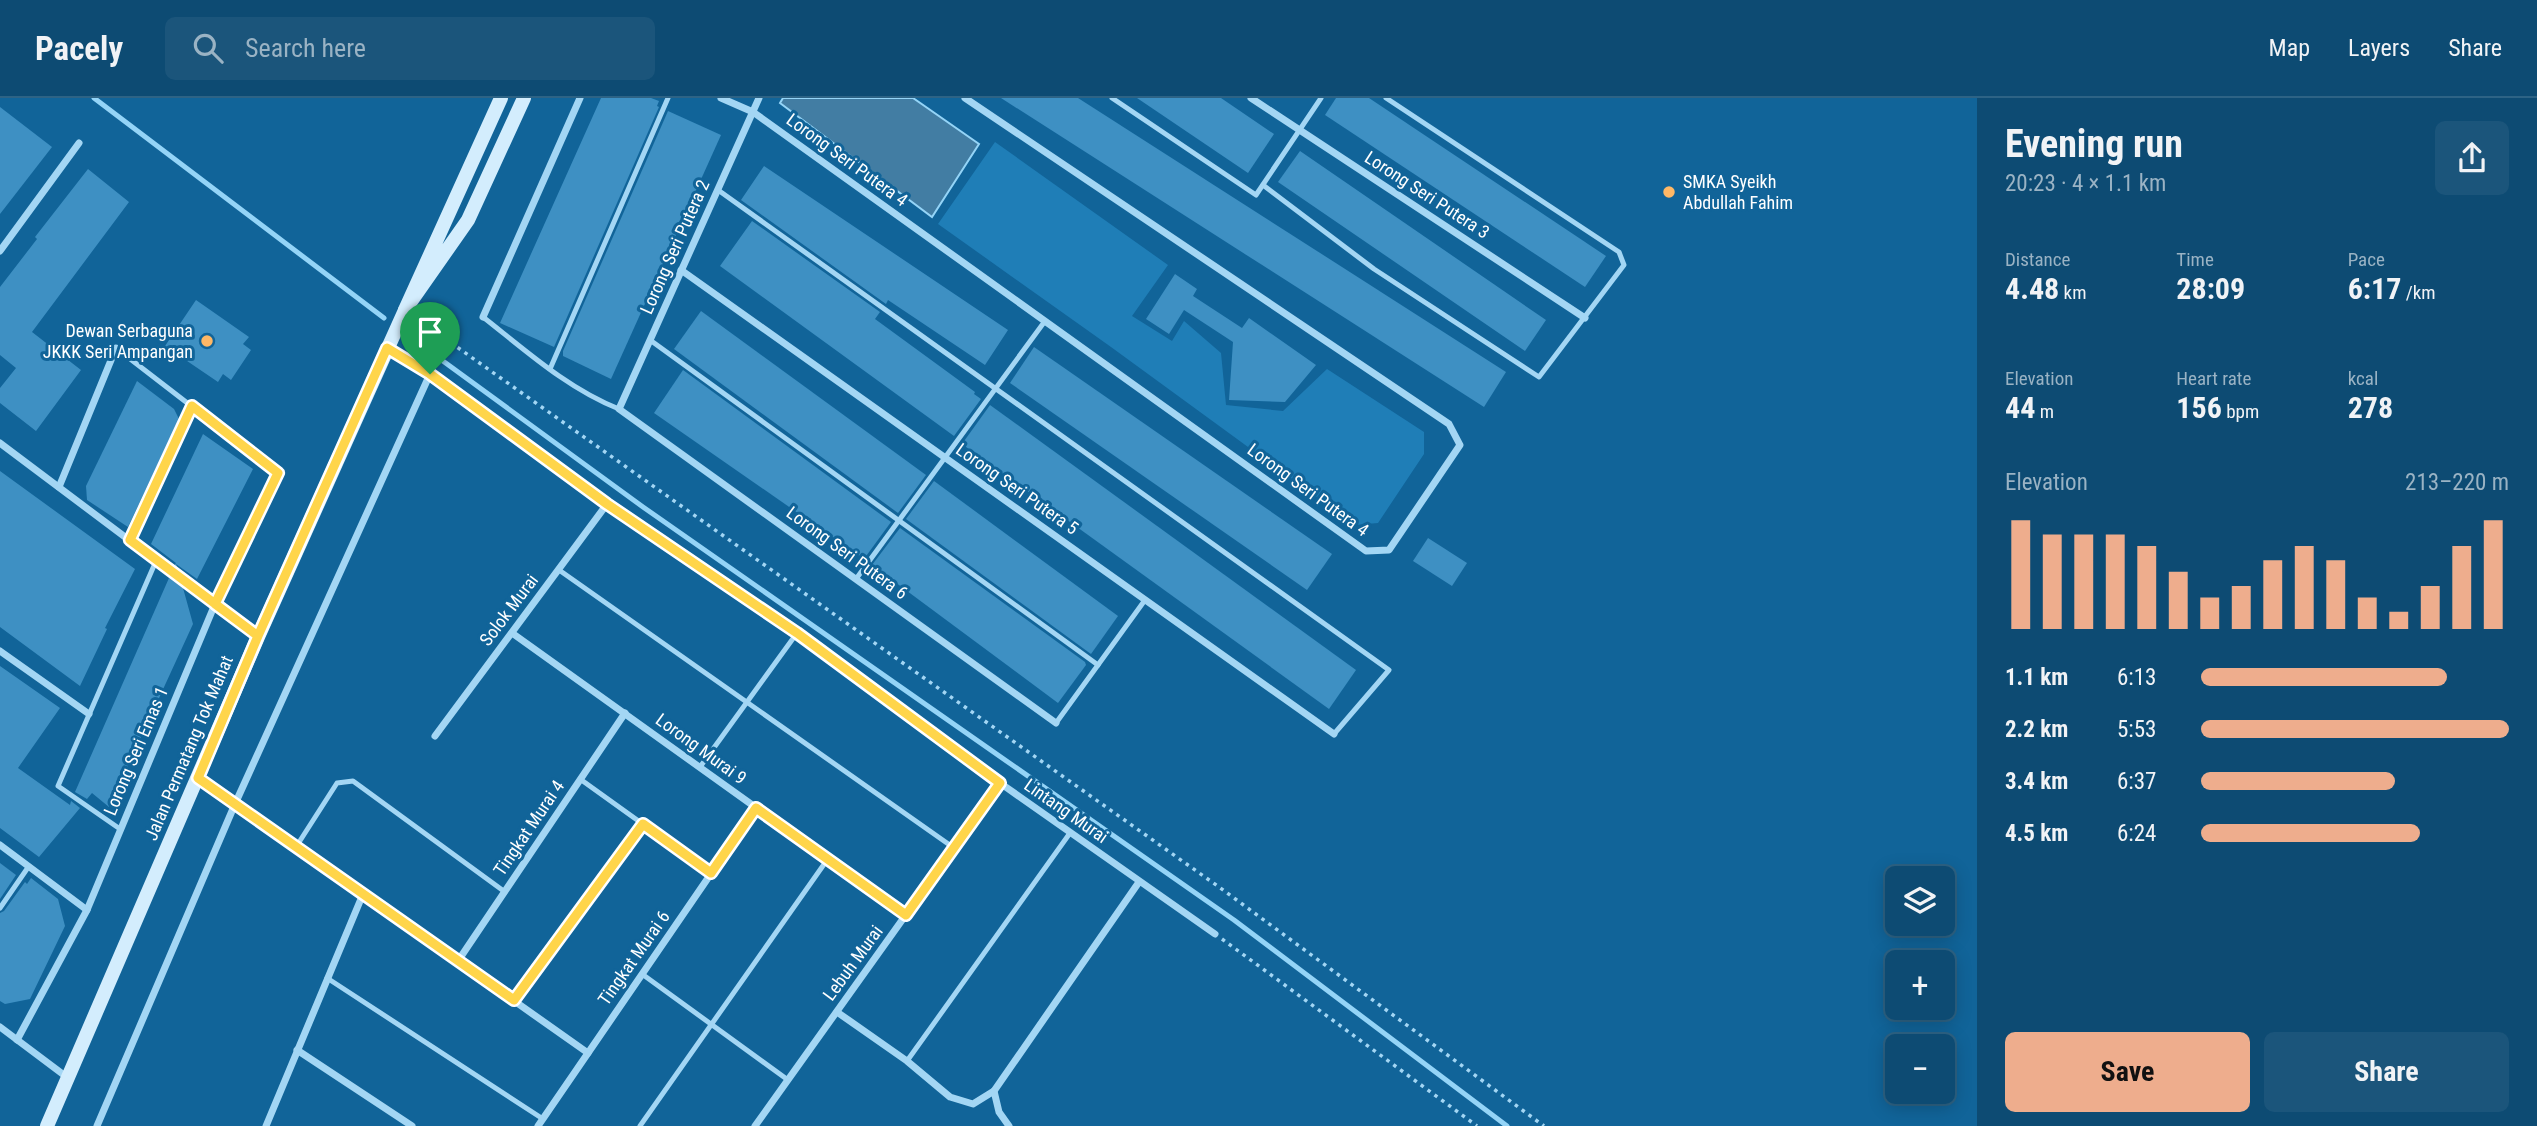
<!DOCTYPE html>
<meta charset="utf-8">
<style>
body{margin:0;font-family:"Roboto Condensed",sans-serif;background:#1b557b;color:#f1f3f6;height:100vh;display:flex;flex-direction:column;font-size:26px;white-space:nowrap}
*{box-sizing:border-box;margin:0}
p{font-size:23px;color:#9ab3c4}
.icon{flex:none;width:38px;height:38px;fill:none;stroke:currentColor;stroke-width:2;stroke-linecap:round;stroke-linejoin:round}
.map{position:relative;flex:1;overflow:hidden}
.side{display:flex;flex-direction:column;background:#0d4b73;width:560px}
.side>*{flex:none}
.fabs{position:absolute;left:1885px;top:768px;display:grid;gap:14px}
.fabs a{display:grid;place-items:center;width:70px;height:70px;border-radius:10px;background:#0d4b73;box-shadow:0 4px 18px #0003,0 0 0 2px #2d6385;font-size:35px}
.pin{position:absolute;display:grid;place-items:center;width:60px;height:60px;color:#fff;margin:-72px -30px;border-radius:50% 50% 50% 0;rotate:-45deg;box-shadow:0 0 7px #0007}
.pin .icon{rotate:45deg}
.round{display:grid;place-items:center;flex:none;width:74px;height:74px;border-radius:10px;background:#1b557b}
.overview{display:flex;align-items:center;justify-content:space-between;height:119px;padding:0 28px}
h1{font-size:38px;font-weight:700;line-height:52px}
.metrics{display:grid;grid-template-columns:repeat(3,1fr);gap:10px;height:119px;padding:7px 28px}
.metrics div{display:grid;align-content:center}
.metrics b{font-size:30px;font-weight:700}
.metrics small{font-size:19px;font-weight:400}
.metrics p{font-size:19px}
.chart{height:196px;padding:14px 28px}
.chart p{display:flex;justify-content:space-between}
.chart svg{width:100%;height:126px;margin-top:7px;stroke:#eead8d;stroke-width:6}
.primary-button{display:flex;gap:14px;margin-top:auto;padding:14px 28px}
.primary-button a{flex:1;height:80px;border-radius:10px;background:#eead8d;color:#111;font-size:28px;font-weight:700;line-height:80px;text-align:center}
.primary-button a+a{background:#1b557b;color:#f1f3f6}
ul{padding:0 28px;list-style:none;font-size:23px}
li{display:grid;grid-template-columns:112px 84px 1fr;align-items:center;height:52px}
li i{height:18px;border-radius:9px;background:#eead8d}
header{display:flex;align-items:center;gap:42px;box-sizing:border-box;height:98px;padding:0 35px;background:#0d4b73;border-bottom:2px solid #2d6385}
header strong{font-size:33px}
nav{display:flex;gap:38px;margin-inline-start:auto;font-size:24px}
.search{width:490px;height:63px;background:#1b557b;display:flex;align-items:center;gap:18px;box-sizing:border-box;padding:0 24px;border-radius:10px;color:#9ab3c4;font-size:26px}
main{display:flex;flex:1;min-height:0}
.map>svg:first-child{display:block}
.green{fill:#1f7eb7}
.water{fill:#427da3;stroke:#94d4f7;stroke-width:2}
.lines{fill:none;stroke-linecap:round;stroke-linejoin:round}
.stream{stroke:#94d4f7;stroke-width:5}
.building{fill:#3e90c3}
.path{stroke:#a3d6f4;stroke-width:3.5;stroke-dasharray:3.5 5;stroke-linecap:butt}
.lane{stroke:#a3d6f4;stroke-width:5}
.street{stroke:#a3d6f4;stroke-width:7}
.secondary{stroke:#d3edfd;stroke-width:14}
.route-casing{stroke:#fff;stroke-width:14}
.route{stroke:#ffd54a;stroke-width:9}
.poi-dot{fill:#ffb866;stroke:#116499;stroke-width:2.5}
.labels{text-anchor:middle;stroke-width:6;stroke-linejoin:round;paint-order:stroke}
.street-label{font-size:18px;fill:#fff;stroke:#116499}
.poi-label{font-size:18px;fill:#fff;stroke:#116499;text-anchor:start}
</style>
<header>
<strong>Pacely</strong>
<div class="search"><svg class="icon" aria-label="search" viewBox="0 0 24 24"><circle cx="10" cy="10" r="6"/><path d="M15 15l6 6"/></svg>Search here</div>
<nav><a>Map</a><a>Layers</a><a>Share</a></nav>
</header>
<main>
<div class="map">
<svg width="1977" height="1028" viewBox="0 0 1977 1028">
<rect width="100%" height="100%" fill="#116499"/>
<!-- green -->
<path class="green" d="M995 44 1168 167 1132 218 1172 243 1184 223 1221 255 1226 307 1283 313 1327 271 1424 334V356L1378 425 1355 427 1111 249 938 126Z"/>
<!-- water -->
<path class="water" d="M783 0H913L979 46 932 119 780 5Z"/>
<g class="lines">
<!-- stream -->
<g class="stream">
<path d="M94 0 384 220"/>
<path d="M410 239 643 409 1234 822 1507 1028"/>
</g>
</g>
<!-- building -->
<g class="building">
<path d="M601 0H651L659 3 657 8 659 9 554 249 500 225Z"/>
<path d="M1001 0H1078L1506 274 1484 309Z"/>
<path d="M1137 0H1221L1274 36 1248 75Z"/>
<path d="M1336 0H1369L1606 158 1585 189 1325 17Z"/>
<path d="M0 9 52 49 0 116Z"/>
<path d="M668 13 721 37 611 281 563 258V253Z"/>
<path d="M1300 53 1546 222 1525 253 1278 84Z"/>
<path d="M764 68 1008 232 985 267 888 202 886 206 741 102Z"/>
<path d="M88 71 129 104 32 234 81 272 36 333 0 305V290L16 270 0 257V189L37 141 35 139Z"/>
<path d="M752 123 880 214 875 221 975 294 974 296 981 301 954 338 720 168Z"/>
<path d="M1175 176 1197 191 1193 198 1242 230 1249 220 1316 267 1285 304 1229 302 1233 244 1184 212 1169 236 1146 221Z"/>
<path d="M196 202 249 239 243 246 251 252 231 282 223 276 218 284 165 248Z"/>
<path d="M701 213 926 377 898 415 674 251Z"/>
<path d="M1034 249 1332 456 1307 492 1010 285Z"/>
<path d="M683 272 891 424 864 461 654 315Z"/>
<path d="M137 283 174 311 179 321 128 429 87 402 86 388Z"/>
<path d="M990 307 1356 572 1329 611 962 346Z"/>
<path d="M203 336 253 371 197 481 176 466 178 471 174 468 176 465 151 446Z"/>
<path d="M0 373 135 471 105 530 107 531 80 588 0 529Z"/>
<path d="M934 383 1118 518 1091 556 906 421Z"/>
<path d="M900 430 1085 564 1086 567 1058 605 872 467Z"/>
<path d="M1428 440 1467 465 1452 488 1413 463Z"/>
<path d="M169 480 183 490 193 526 109 709 92 695 87 701 75 694Z"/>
<path d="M0 568 60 610 18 670 70 707 71 703 80 710 39 759 0 730Z"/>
<path d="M0 765 16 777 0 801Z"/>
<path d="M31 780 58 801 65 828 30 901 5 906 0 903V815L4 813 25 784 27 786Z"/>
</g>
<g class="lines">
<!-- path -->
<g class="path">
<path d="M416 220 1219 789 1544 1028"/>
<path d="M1222 841 1477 1028"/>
</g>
<!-- lane -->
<g class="lane">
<path d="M1112 0 1256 97 1321 0"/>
<path d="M1263 87 1374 171 1539 279 1624 167 1619 154 1386 0"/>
<path d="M718 92 1389 572 1334 636"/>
<path d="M483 219C525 252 568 291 619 311"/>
<path d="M650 242 1098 567"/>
<path d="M116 250 278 375"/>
<path d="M550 271 668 0"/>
<path d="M130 442 192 308"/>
<path d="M559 472 954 750"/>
<path d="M856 481 1045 223"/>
<path d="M1056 625 1145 502"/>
<path d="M700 669 797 535"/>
<path d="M580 681 711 775"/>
<path d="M120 731 58 688 156 463"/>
<path d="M296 749 337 685 353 683 505 794"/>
<path d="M0 810 29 768"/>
<path d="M642 876 788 982"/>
<path d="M327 880 543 1021"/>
<path d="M514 902 643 726"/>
<path d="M907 963 1070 735"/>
<path d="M640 1028 827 762"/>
</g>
<!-- street -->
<g class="street">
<path d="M721 0 753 14 1366 453 1389 452 1460 347 1449 326 965 0"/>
<path d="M759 0 619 311 1056 625"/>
<path d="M1251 0 1585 220"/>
<path d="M0 153 79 45"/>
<path d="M681 172 1334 636"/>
<path d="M483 219 580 0"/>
<path d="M388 250 430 276 607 406 797 535 1000 685 1215 836"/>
<path d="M0 345 258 539"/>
<path d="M59 389 116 250"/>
<path d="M512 535 906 817"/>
<path d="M0 553 89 616"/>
<path d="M435 638 607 406"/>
<path d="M198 680 588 955"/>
<path d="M0 747 87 812"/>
<path d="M458 863 625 615"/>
<path d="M837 914 907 963 950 999 973 1006 994 993"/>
<path d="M0 929 68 980"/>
<path d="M17 942 87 812 215 506 278 375"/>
<path d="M297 952 412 1028"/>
<path d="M97 1028 235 706 430 276"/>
<path d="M266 1028 363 796"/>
<path d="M538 1028 756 710"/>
<path d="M755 1028 1000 685"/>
<path d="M1009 1028 999 1014 994 993 1139 784"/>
</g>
<!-- secondary -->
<g class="secondary">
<path d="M501 0 405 212 468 122 524 0"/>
<path d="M47 1028 258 539 405 212"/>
</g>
</g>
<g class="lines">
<defs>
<path id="route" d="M430 276 387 250 258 538 215 506 278 375 192 308 130 442 258 538 198 680 514 902 643 726 711 775 756 710 906 817 1000 685 797 535 607 406 430 276"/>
</defs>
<!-- route casing -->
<use href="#route" class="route-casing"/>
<!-- route -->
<use href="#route" class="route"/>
</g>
<!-- markers -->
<g class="poi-dot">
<circle cx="1669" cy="94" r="7"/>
<circle cx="207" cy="243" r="7"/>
</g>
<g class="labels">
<!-- street labels -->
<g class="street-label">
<text transform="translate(847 62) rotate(36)" y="6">Lorong Seri Putera 4</text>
<text transform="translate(1427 97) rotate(33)" y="6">Lorong Seri Putera 3</text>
<text transform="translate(675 149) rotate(-66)" y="6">Lorong Seri Putera 2</text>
<text transform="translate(1017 391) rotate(35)" y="6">Lorong Seri Putera 5</text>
<text transform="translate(1308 392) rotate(36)" y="6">Lorong Seri Putera 4</text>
<text transform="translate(847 455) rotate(36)" y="6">Lorong Seri Putera 6</text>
<text transform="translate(509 512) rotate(-53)" y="6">Solok Murai</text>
<text transform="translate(189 650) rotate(-67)" y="6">Jalan Permatang Tok Mahat</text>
<text transform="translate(701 651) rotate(36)" y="6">Lorong Murai 9</text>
<text transform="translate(136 653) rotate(-67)" y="6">Lorong Seri Emas 1</text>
<text transform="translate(1066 713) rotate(35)" y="6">Lintang Murai</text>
<text transform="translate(529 730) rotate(-56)" y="6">Tingkat Murai 4</text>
<text transform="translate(634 860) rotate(-55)" y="6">Tingkat Murai 6</text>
<text transform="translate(853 865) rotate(-54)" y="6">Lebuh Murai</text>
</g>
<!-- poi labels -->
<g class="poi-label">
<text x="1683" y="90">SMKA Syeikh<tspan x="1683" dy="21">Abdullah Fahim</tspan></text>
<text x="193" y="239" text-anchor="end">Dewan Serbaguna<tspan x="193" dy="21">JKKK Seri Ampangan</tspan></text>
</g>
</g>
</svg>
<div class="fabs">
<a><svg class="icon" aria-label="layers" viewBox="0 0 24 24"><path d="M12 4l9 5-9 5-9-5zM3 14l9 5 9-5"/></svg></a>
<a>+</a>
<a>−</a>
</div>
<div class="pin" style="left:430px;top:276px;background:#1e9e55"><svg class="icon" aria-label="arrive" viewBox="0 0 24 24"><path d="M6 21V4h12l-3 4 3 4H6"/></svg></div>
</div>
<section class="side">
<div class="overview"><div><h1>Evening run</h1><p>20:23 · 4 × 1.1 km</p></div><a class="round"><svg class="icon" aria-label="share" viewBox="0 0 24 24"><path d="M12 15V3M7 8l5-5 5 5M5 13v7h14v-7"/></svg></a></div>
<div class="metrics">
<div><p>Distance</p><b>4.48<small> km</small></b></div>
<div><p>Time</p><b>28:09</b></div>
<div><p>Pace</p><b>6:17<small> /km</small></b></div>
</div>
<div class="metrics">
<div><p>Elevation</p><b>44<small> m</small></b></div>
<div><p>Heart rate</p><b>156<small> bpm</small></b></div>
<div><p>kcal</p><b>278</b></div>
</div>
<div class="chart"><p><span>Elevation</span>213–220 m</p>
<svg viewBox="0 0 160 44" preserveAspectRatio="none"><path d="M5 44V6M15 44V11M25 44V11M35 44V11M45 44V15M55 44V24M65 44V33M75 44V29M85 44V20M95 44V15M105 44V20M115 44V33M125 44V38M135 44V29M145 44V15M155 44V6"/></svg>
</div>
<ul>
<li><b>1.1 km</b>6:13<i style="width:80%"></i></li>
<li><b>2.2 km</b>5:53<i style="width:100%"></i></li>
<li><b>3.4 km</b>6:37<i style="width:63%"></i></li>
<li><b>4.5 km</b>6:24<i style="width:71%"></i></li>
</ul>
<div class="primary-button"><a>Save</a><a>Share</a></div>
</section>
</main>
